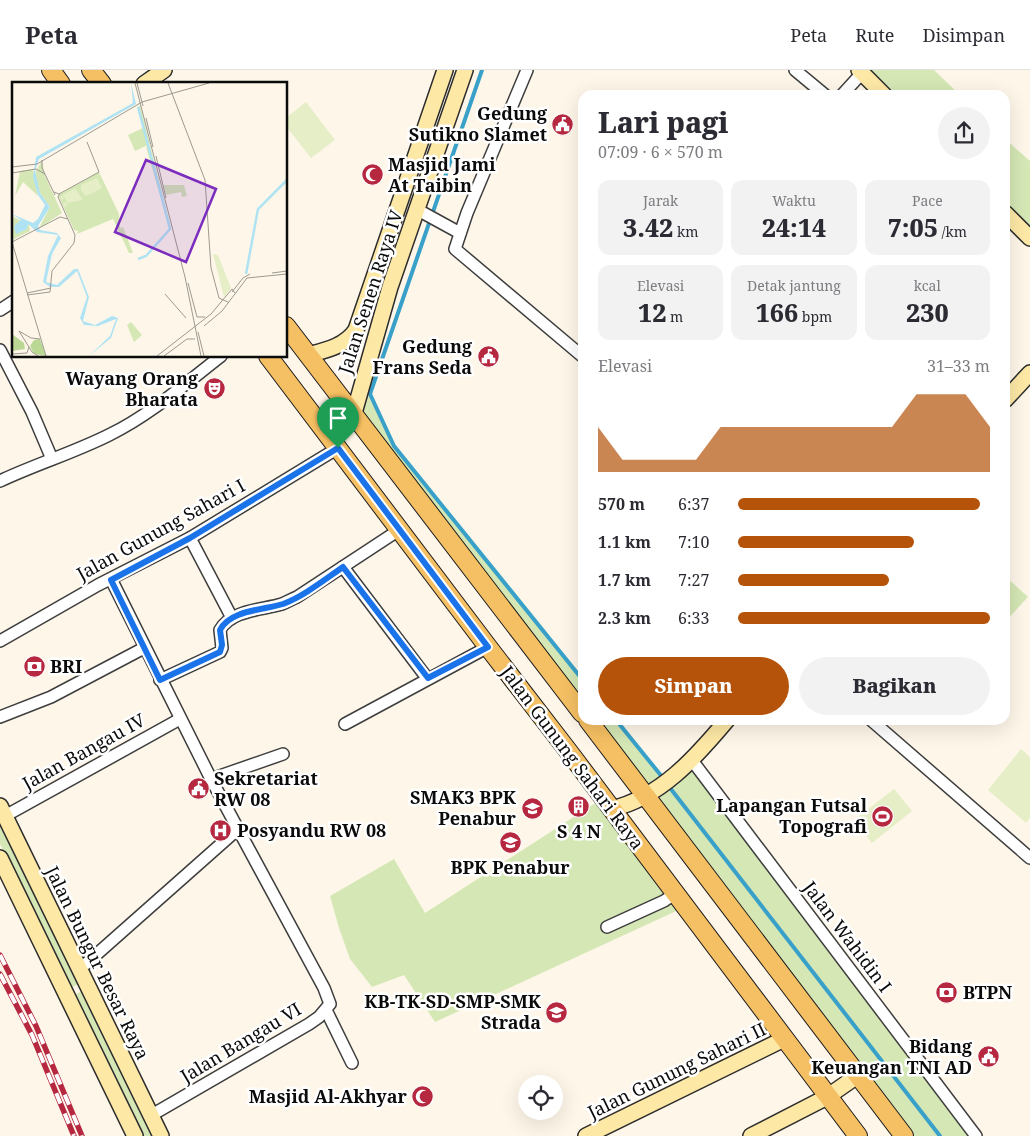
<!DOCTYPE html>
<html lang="id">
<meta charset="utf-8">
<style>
body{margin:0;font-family:"Noto Serif",serif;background:#f2f2f3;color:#2b2b33;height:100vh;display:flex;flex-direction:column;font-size:19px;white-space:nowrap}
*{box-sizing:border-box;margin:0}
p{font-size:16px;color:#7c7c81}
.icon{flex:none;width:28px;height:28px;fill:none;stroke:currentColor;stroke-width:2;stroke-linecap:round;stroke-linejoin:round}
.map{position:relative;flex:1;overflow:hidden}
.details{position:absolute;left:578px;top:20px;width:432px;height:635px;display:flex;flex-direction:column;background:#fff;border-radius:15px;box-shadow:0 5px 20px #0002}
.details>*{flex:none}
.controls{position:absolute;left:518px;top:1005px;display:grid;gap:10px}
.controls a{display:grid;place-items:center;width:45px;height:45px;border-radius:50%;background:#fff;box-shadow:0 5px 20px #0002;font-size:25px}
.pin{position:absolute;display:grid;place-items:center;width:42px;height:42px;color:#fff;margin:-51px -21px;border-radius:50% 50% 50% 0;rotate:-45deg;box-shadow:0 0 5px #0007}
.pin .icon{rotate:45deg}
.round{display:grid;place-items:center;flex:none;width:52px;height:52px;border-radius:26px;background:#f2f2f3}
.headline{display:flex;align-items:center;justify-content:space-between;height:85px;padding:0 20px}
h1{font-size:28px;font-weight:800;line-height:38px}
.stats{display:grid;grid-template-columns:repeat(3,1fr);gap:8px;height:85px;padding:5px 20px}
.stats div{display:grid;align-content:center;border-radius:12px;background:#f2f2f3;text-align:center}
.stats b{font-size:25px;font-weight:800}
.stats small{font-size:14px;font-weight:400}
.stats p{font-size:14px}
.chart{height:140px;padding:10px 20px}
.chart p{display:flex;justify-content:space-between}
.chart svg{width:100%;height:90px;margin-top:5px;fill:#b45309;opacity:.7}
.button{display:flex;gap:10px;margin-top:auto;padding:10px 20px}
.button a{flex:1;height:58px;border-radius:30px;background:#b45309;color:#fff;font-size:20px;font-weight:800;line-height:58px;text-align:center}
.button a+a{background:#f2f2f3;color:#2b2b33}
ul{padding:0 20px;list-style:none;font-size:16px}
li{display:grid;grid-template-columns:80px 60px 1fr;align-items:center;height:38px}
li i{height:12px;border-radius:6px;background:#b45309}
header{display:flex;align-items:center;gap:30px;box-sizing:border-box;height:70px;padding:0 25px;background:#fff;border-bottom:1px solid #e1e1e2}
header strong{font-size:24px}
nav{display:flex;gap:28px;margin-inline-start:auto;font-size:18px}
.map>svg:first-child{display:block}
.green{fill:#d5e7b5}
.pitch{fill:#e5eec6}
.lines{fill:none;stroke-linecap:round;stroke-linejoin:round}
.stream{stroke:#39a1c9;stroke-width:4}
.street-casing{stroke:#3e3e3e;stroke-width:14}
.secondary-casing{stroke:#2d2d2d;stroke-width:18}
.primary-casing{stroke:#1c1c1c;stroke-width:20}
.street{stroke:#fff;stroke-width:11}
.secondary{stroke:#fde8a6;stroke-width:15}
.primary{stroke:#f5bf63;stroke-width:18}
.rail-casing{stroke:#b62840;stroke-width:5.5}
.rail{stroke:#fff;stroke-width:4;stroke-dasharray:11;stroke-linecap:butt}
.route-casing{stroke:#fff;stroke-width:10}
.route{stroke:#1a73e8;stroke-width:6}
.labels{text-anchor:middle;stroke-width:5;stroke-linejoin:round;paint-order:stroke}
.poi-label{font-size:18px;font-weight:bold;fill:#0b0b0b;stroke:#fff;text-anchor:end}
.street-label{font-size:18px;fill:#0b0b0b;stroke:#fff}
.inset-river{fill:none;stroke:#afe3f4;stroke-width:2.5}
.inset-road{fill:none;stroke:#9d9990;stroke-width:1}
.view{fill:#7b2cbf;fill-opacity:0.15;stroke:#7b2cbf;stroke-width:2.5}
.inset-edge{fill:none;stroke:#0b0b0b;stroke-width:2.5}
</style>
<header>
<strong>Peta</strong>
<nav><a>Peta</a><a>Rute</a><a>Disimpan</a></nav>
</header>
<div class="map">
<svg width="1030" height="1066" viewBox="0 0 1030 1066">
<rect width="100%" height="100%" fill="#fef7e9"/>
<!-- green -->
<g class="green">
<path d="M860 0H934L960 25H885Z"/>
<path d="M1005 69 1030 91V172L1005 145Z"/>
<path d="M361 319 370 324 394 376 582 609V643L354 343Z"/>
<path d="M1005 506 1028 527 1005 552Z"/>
<path d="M588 650H616L666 712 691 689 976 1066H903Z"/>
<path d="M603 728 685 837 435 952 404 905 372 917 350 889 339 858 330 826 394 789 425 843Z"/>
<path d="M0 751 81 913 72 917 0 774Z"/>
<path d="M84 920 153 1066H142L138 1058 76 924Z"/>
</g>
<!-- pitch -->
<g class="pitch">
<path d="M306 32 335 70 311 88 286 56V48Z"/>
<path d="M1021 679 1030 687V748L1026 753 988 720Z"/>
<path d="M894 719 912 741 872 773 854 750Z"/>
</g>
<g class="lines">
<!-- stream -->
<g class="stream">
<path d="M482 0 370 324 394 376 582 609"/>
<path d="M616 650 663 708"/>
<path d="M667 714 940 1066"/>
</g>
<defs>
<g id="street">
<path d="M527 0 467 143 455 179 582 286"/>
<path d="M795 0 825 25"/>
<path d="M842 25 862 3"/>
<path d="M418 140 460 163"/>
<path d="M0 240 14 231"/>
<path d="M0 280 32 342 52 389"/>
<path d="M0 411C36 394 73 383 109 365 150 345 185 314 221 286"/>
<path d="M190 468 232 548"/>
<path d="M343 497 427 608"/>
<path d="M111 509 211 709 324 918 330 934 319 947 309 954 150 1046"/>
<path d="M0 571 98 515 190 468 338 378"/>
<path d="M160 610 220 582 222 578 220 560C231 540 262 540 282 534 287 532 292 529 297 527L399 460"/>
<path d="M0 647 51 627 144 578"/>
<path d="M871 650 1030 788"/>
<path d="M345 654 488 577"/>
<path d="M691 689 976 1066"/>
<path d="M211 709 283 684"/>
<path d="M5 746 180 649"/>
<path d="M607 857 664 831 676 823"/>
<path d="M80 899 238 759"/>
<path d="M326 940 352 993"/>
</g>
<g id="secondary">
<path d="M859 0 884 25"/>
<path d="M144 14 164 0"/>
<path d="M1005 143 1030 168"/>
<path d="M308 285C327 280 345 276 356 260L445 0"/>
<path d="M1005 330 1030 303"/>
<path d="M354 343 390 217 465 0"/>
<path d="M0 736 161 1066"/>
<path d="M611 739C660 728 696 687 727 650"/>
<path d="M0 788 135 1066"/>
<path d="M586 1066 784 969"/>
<path d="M751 1066 827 1027 857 1006"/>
</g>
<g id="primary">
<path d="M51 0 61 14"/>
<path d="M91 0 102 14"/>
<path d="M286 256 582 643"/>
<path d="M268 286 488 577 569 682 858 1066"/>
<path d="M588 650 904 1066"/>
</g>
</defs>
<!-- street casing -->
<use href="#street" class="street-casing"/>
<!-- secondary casing -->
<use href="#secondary" class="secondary-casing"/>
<!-- primary casing -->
<use href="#primary" class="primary-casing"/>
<!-- street -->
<use href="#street" class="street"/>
<!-- secondary -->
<use href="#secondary" class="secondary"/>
<!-- primary -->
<use href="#primary" class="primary"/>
<defs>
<g id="rail">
<path d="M0 885 36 956 82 1066"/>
<path d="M0 904 32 965 74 1066"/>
</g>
</defs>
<!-- rail casing -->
<use href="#rail" class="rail-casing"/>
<!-- rail -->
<use href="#rail" class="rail"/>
</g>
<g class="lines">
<defs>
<path id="route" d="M338 378 488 577 428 608 343 497C324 510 304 526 283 534 264 540 230 540 220 560L222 575 220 582 160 610 111 510 190 468Z"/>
</defs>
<!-- route casing -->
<use href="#route" class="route-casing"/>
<!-- route -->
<use href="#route" class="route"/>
</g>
<!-- icons -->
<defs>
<symbol id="civic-disc" viewBox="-11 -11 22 22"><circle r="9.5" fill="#b62840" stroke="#fff"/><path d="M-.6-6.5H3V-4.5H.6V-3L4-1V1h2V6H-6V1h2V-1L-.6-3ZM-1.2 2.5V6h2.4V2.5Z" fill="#fff"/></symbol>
<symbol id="mosque-disc" viewBox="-11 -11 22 22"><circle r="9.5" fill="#b62840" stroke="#fff"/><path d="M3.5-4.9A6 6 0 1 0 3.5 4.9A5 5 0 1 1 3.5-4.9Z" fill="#fff"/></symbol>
<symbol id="theatre-disc" viewBox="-11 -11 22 22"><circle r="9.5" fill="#b62840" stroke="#fff"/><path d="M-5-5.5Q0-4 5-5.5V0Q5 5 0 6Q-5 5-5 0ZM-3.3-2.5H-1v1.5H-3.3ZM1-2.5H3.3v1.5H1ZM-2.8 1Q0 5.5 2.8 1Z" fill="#fff"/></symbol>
<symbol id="bank-disc" viewBox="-11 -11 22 22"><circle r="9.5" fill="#b62840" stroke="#fff"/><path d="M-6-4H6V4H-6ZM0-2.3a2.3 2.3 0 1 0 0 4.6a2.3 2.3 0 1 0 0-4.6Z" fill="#fff"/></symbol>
<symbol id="building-disc" viewBox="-11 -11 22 22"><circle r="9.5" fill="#b62840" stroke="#fff"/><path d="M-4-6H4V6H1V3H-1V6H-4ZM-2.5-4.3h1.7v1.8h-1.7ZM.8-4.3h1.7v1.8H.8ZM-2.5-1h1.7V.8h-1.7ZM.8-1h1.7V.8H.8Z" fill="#fff"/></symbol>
<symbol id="school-disc" viewBox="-11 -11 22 22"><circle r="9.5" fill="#b62840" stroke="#fff"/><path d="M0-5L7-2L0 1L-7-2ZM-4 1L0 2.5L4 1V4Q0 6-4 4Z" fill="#fff"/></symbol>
<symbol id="stadium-disc" viewBox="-11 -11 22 22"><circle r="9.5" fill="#b62840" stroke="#fff"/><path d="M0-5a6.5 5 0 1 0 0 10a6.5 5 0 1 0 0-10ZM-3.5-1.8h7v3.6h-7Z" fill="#fff"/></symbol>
<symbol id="hospital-disc" viewBox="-11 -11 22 22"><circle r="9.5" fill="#b62840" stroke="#fff"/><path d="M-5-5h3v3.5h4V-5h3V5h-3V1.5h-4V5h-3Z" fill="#fff"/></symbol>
</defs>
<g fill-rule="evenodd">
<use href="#civic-disc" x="550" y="42" width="25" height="25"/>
<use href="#mosque-disc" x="360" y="92" width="25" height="25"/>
<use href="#civic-disc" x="476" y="274" width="25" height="25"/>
<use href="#theatre-disc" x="202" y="306" width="25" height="25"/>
<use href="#bank-disc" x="22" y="584" width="25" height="25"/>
<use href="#civic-disc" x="186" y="706" width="25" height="25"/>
<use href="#building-disc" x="566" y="724" width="25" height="25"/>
<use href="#school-disc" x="520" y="726" width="25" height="25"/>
<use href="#stadium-disc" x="870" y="734" width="25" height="25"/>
<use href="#hospital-disc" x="208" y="748" width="25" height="25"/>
<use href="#school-disc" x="498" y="760" width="25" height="25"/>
<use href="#bank-disc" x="934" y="910" width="25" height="25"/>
<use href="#school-disc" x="544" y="930" width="25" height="25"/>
<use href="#civic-disc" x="976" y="974" width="25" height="25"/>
<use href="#mosque-disc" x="410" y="1014" width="25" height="25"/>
</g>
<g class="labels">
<!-- poi labels -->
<g class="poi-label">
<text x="547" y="50">Gedung<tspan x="547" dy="21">Sutikno Slamet</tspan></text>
<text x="388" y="101" text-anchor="start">Masjid Jami<tspan x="388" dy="21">At Taibin</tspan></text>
<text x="472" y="283">Gedung<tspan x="472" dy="21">Frans Seda</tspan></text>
<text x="198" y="315">Wayang Orang<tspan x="198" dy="21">Bharata</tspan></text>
<text x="50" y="603" text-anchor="start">BRI</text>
<text x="214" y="715" text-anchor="start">Sekretariat<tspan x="214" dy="21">RW 08</tspan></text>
<text x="516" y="734">SMAK3 BPK<tspan x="516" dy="21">Penabur</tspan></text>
<text x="867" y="742">Lapangan Futsal<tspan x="867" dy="21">Topografi</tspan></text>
<text x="237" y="767" text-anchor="start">Posyandu RW 08</text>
<text x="579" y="768" text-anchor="middle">S 4 N</text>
<text x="510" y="804" text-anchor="middle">BPK Penabur</text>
<text x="963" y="929" text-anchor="start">BTPN</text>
<text x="541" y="938">KB-TK-SD-SMP-SMK<tspan x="541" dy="21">Strada</tspan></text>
<text x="972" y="983">Bidang<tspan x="972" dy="21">Keuangan TNI AD</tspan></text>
<text x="407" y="1033">Masjid Al-Akhyar</text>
</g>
<!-- street labels -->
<g class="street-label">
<text transform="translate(371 222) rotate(-72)" y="6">Jalan Senen Raya IV</text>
<text transform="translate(161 460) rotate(-29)" y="6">Jalan Gunung Sahari I</text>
<text transform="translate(84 682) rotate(-29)" y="6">Jalan Bangau IV</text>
<text transform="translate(572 688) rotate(53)" y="6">Jalan Gunung Sahari Raya</text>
<text transform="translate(847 867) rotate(53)" y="6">Jalan Wahidin I</text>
<text transform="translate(97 893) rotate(64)" y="6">Jalan Bungur Besar Raya</text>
<text transform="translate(241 973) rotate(-31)" y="6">Jalan Bangau VI</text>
<text transform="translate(677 1001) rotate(-26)" y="6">Jalan Gunung Sahari II</text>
</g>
</g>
<!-- overview -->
<g transform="translate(12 12)">
<rect width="275" height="275" fill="#fef7e9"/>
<path d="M128 23 138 62 123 69 116 53 131 46 126 25ZM138 63 159 146 158 148 134 65ZM30 78 33 94 50 131 27 146 38 125 28 111 23 91ZM21 87 26 114 11 100 3 114 8 89ZM87 90 107 132 108 146 111 145 121 171H117L101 137 65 152 66 149 62 148 46 113ZM151 103H172L175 114 170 115 169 110 154 113ZM0 134 17 143 18 149 0 158ZM119 240 130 253 122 260 115 243Z" fill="#d5e7b5"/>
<path d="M0 252 12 261 13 267 0 269ZM28 257 34 274 22 272 18 264 22 258Z" fill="#bbd794"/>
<path d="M85 96 90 106 74 114 69 109V103ZM63 106 71 118 55 121 54 126 51 122 55 120 52 114 50 119 48 115ZM201 172 206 173 219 206 212 215Z" fill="#e5eec6"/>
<path d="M119 1 124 22 27 77 23 89 28 111 38 125 26 144 28 148 45 151 49 156 40 172 34 200 45 203 62 187H66L77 215 71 239 83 243 100 234 106 236 99 256 77 274 98 254 104 237 86 244 72 243 68 236 75 215 65 189 47 205H38L31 200 36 174 46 153 25 150 16 142 15 147 4 152 2 144 9 138 0 132 21 141 26 137 33 123 26 113 21 95 24 75 121 21Z" fill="#afe3f4"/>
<path class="inset-river" d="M126 25 158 147 134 174 126 177M234 192 246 127 275 98"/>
<path class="inset-road" d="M123 1 173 195 189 274M125 1 131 24M156 1 193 98 199 186 207 216 216 220M134 36 141 65M144 74 154 116M30 78V86L43 113M0 85 25 82 130 20 197 1M0 91 24 87 33 92M42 110 47 112 87 90 75 60M260 191 275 189M176 201 185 235H193M220 210 231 196 238 192M15 211 39 206M153 212 174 236M15 213 38 210 40 189 62 161 63 153 46 115 48 111M192 244 210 229 235 196 275 192M186 250 192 274M0 272 15 271 17 265M26 274 20 270 7 249 19 256 28 257M34 274 0 160 48 135 56 137M145 274 199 232 220 207 223 211M152 274 175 257H183"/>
<path class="view" d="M134 78 204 107 174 180 103 150Z"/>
<rect width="275" height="275" class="inset-edge"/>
</g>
</svg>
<div class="controls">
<a><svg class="icon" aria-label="locate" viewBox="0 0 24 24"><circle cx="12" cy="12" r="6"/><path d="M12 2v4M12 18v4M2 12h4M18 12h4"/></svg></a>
</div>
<div class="pin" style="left:338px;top:378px;background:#1e9e55"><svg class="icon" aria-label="arrive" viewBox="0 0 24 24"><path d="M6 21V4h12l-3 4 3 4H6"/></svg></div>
<section class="details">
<div class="headline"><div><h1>Lari pagi</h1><p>07:09 · 6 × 570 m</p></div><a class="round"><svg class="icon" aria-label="share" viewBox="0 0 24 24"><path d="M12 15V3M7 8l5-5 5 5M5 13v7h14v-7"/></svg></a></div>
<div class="stats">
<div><p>Jarak</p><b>3.42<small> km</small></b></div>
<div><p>Waktu</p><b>24:14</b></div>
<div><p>Pace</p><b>7:05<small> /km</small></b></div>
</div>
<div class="stats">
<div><p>Elevasi</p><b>12<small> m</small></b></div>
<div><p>Detak jantung</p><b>166<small> bpm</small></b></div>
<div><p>kcal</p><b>230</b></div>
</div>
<div class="chart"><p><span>Elevasi</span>31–33 m</p>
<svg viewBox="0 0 160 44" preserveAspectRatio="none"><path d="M0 44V22L10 38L20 38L30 38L40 38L50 22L60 22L70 22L80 22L90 22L100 22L110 22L120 22L130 6L140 6L150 6L160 22V44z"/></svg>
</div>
<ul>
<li><b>570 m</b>6:37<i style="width:96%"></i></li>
<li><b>1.1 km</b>7:10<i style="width:70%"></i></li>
<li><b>1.7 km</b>7:27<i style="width:60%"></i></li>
<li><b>2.3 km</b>6:33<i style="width:100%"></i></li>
</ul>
<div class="button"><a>Simpan</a><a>Bagikan</a></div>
</section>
</div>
